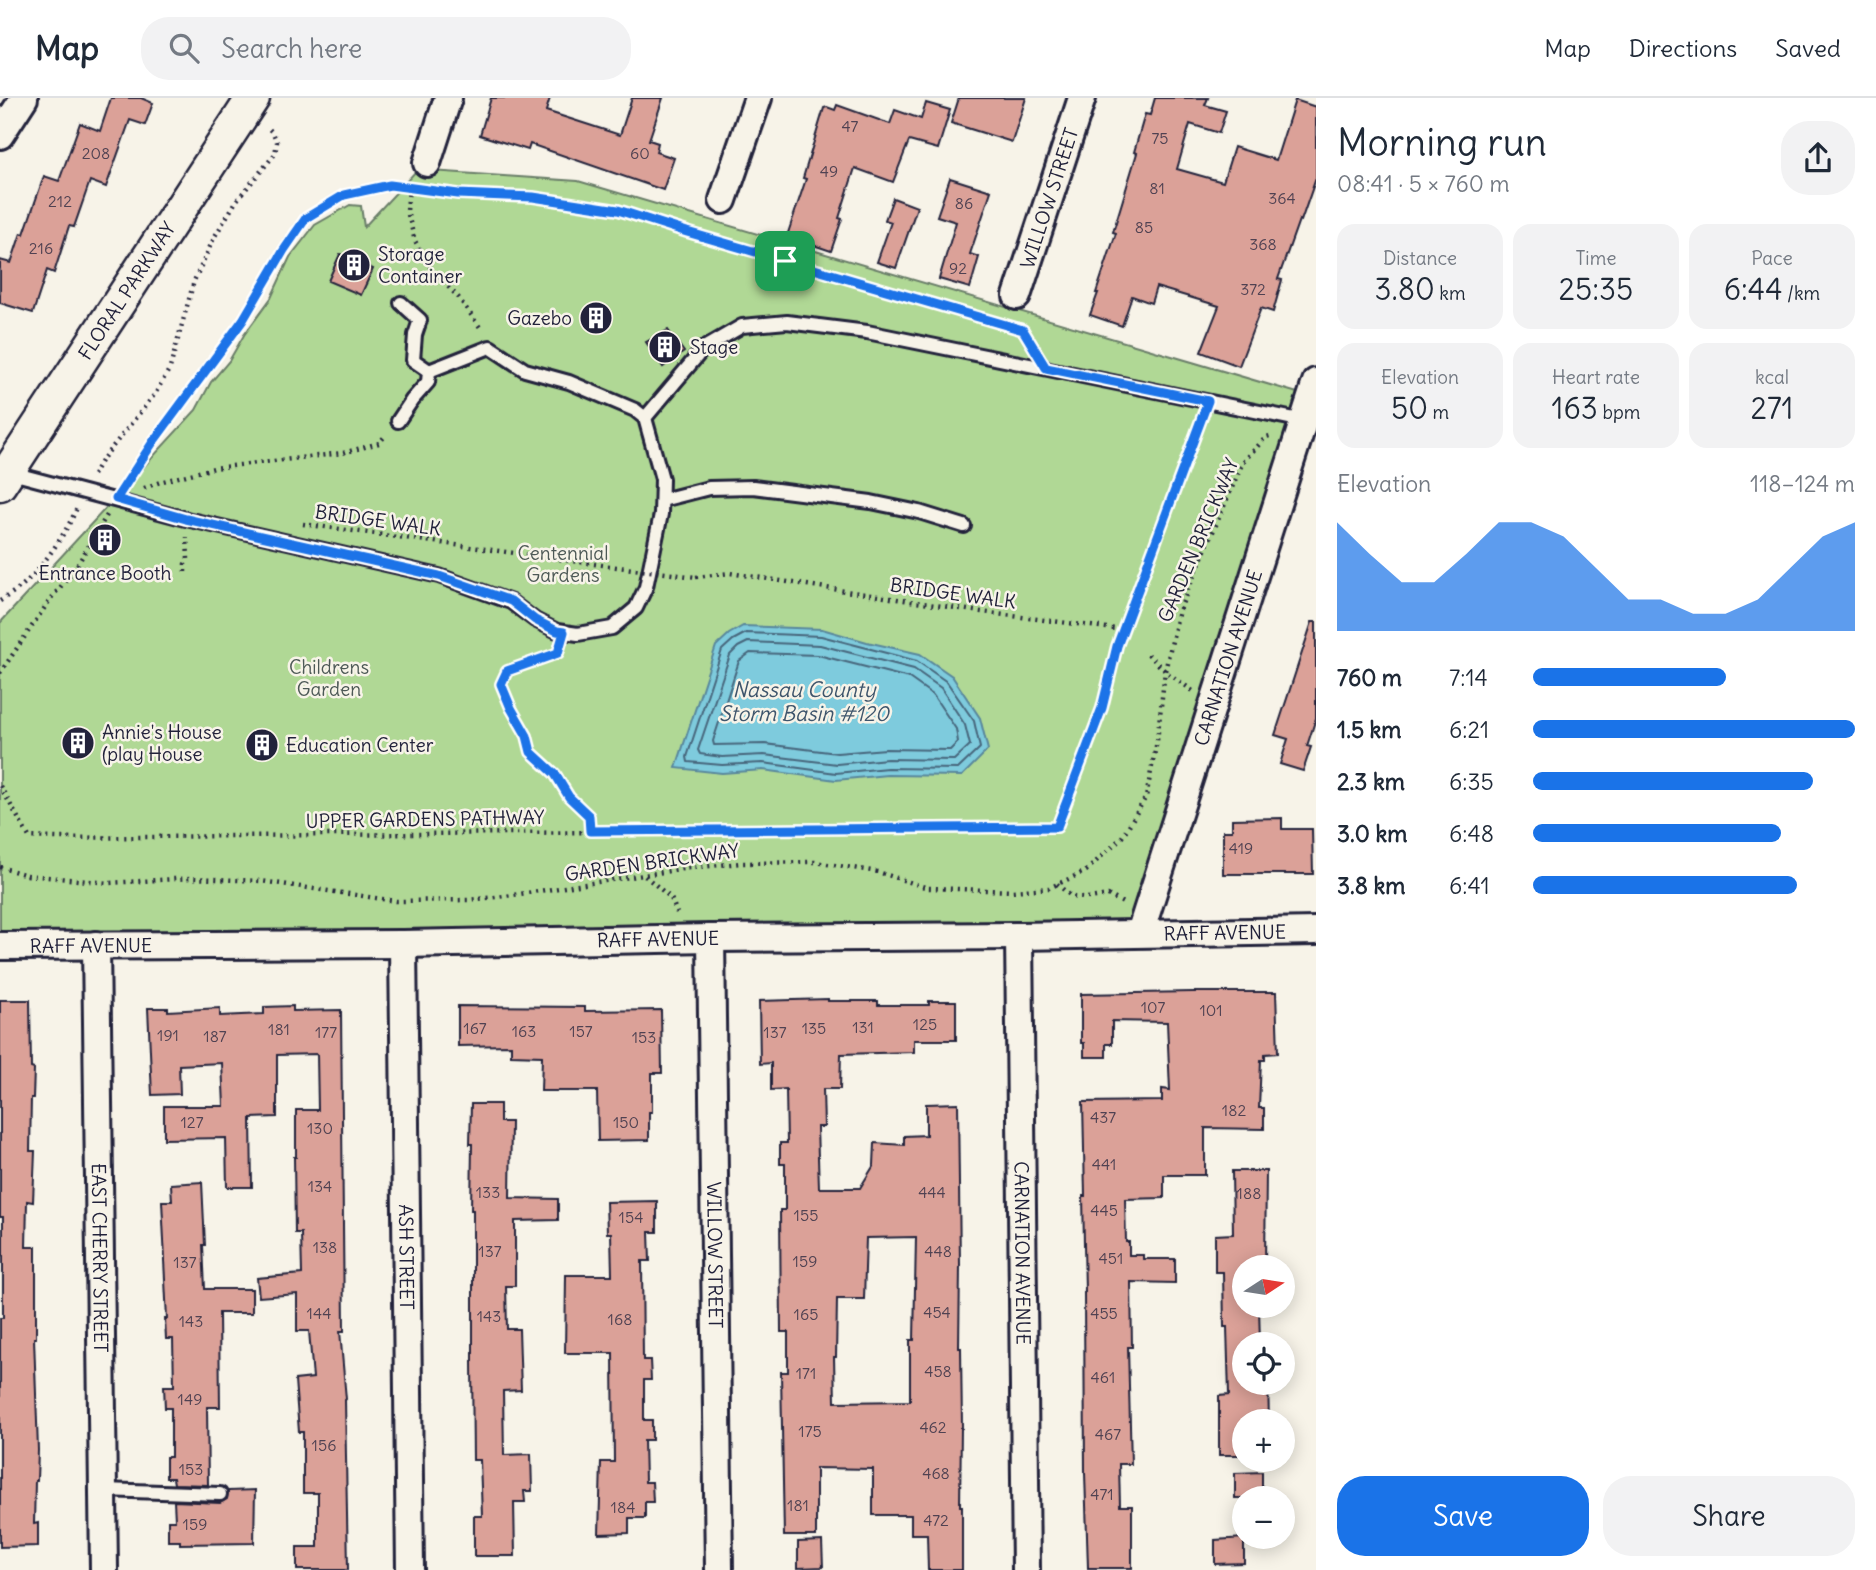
<!DOCTYPE html>
<meta charset="utf-8">
<style>
body{margin:0;font-family:Delius,sans-serif;background:#f2f2f3;color:#1f2937;height:100vh;display:flex;flex-direction:column;font-size:26px;white-space:nowrap}
*{box-sizing:border-box;margin:0}
p{font-size:23px;color:#747a83}
.icon{flex:none;width:38px;height:38px;fill:none;stroke:currentColor;stroke-width:2;stroke-linecap:round;stroke-linejoin:round}
.map{position:relative;flex:1;overflow:hidden}
.side{display:flex;flex-direction:column;background:#fff;width:560px}
.side>*{flex:none}
.needle{width:46px;rotate:78deg}
.buttons{position:absolute;left:1232px;top:1157px;display:grid;gap:14px}
.buttons a{display:grid;place-items:center;width:63px;height:63px;border-radius:50%;background:#fff;box-shadow:0 4px 18px #0003;font-size:35px}
.pin{position:absolute;display:grid;place-items:center;width:60px;height:60px;color:#fff;margin:-30px;border-radius:14px;box-shadow:0 4px 10px #0006}
.round{display:grid;place-items:center;flex:none;width:74px;height:74px;border-radius:28px;background:#f2f2f3}
.summary{display:flex;align-items:center;justify-content:space-between;height:119px;padding:0 21px}
h1{font-size:38px;font-weight:600;line-height:52px}
.metrics{display:grid;grid-template-columns:repeat(3,1fr);gap:10px;height:119px;padding:7px 21px}
.metrics div{display:grid;align-content:center;border-radius:18px;background:#f2f2f3;text-align:center}
.metrics b{font-size:30px;font-weight:600}
.metrics small{font-size:19px;font-weight:400}
.metrics p{font-size:19px}
.chart{height:196px;padding:14px 21px}
.chart p{display:flex;justify-content:space-between}
.chart svg{width:100%;height:126px;margin-top:7px;fill:#1a73e8;opacity:.7}
.button{display:flex;gap:14px;margin-top:auto;padding:14px 21px}
.button a{flex:1;height:80px;border-radius:28px;background:#1a73e8;color:#fff;font-size:28px;font-weight:600;line-height:80px;text-align:center}
.button a+a{background:#f2f2f3;color:#1f2937}
ul{padding:0 21px;list-style:none;font-size:23px}
li{display:grid;grid-template-columns:112px 84px 1fr;align-items:center;height:52px}
li i{height:18px;border-radius:9px;background:#1a73e8}
header{display:flex;align-items:center;gap:42px;box-sizing:border-box;height:98px;padding:0 35px;background:#fff;border-bottom:2px solid #e0e1e3}
header strong{font-size:33px}
nav{display:flex;gap:38px;margin-inline-start:auto;font-size:24px}
.search{width:490px;height:63px;background:#f2f2f3;display:flex;align-items:center;gap:18px;box-sizing:border-box;padding:0 24px;border-radius:28px;color:#747a83;font-size:26px}
main{display:flex;flex:1;min-height:0}
.map>svg:first-child{display:block}
.green{fill:#b0d895;stroke:#697d68;stroke-width:2}
.water{fill:#7ecbdd;stroke:#59879c;stroke-width:2}
.lines{fill:none;stroke-linecap:round;stroke-linejoin:round}
.shore{stroke:#47667c;stroke-width:2}
.building{fill:#dba198;stroke:#22223b;stroke-width:2;fill-rule:evenodd}
.service-casing{stroke:#22223b;stroke-width:18}
.minor-casing{stroke:#22223b;stroke-width:32}
.tertiary-casing{stroke:#22223b;stroke-width:37}
.path{stroke:#22223b;stroke-width:4.5;stroke-dasharray:2 5;stroke-linecap:butt}
.service{stroke:#f7f3e8;stroke-width:12}
.minor{stroke:#f7f3e8;stroke-width:26}
.tertiary{stroke:#f7f3e8;stroke-width:32}
.path-bridge{stroke:#22223b;stroke-width:4.5;stroke-dasharray:2 5;stroke-linecap:butt}
.route-casing{stroke:#fff;stroke-width:14}
.route{stroke:#1a73e8;stroke-width:9}
.labels{text-anchor:middle;stroke-width:5;stroke-linejoin:round;paint-order:stroke}
.number-label{font-size:16px;fill:#504252}
.street-label{font-size:19px;fill:#22223b;stroke:#f7f3e8}
.poi-label{font-size:19px;fill:#22223b;stroke:#f7f3e8;text-anchor:start}
.park-label{font-size:19px;fill:#4d5956;stroke:#f7f3e8}
.water-label{font-size:21px;font-style:italic;fill:#3e556c;stroke:#f7f3e8}
</style>
<header>
<strong>Map</strong>
<div class="search"><svg class="icon" aria-label="search" viewBox="0 0 24 24"><circle cx="10" cy="10" r="6"/><path d="M15 15l6 6"/></svg>Search here</div>
<nav><a>Map</a><a>Directions</a><a>Saved</a></nav>
</header>
<main>
<div class="map">
<svg width="1316" height="1472" viewBox="0 0 1316 1472">
<rect width="100%" height="100%" fill="#f7f3e8"/>
<filter id="ink" filterUnits="userSpaceOnUse"><feTurbulence type="fractalNoise" baseFrequency=".0143" numOctaves="2"/><feDisplacementMap in="SourceGraphic" scale="14" xChannelSelector="R" yChannelSelector="G"/><feConvolveMatrix kernelMatrix="1 2 1 2 8 2 1 2 1" color-interpolation-filters="sRGB"/></filter>
<g filter="url(#ink)">
<!-- green -->
<path class="green" d="M417 72 578 83 1311 299 1140 835 0 839V525L196 312 211 284 229 263 244 237 271 200 290 159 315 127 350 107 361 108 364 129Z"/>
<!-- water -->
<path class="water" d="M743 528 822 531 867 544 920 556 952 578 980 620 988 652 962 678 887 677 836 682 763 672 722 675 676 670 716 548 729 536Z"/>
<g class="lines">
<!-- shore -->
<g class="shore">
<path d="M746 535 821 538 917 563 947 584 974 623 980 650 958 671 887 670 836 675 763 665 722 667 688 664 687 659 722 552 733 542Z"/>
<path d="M748 544 820 547 914 571 941 590 965 627 970 647 954 662 887 661 837 666 764 657 722 659 700 656 698 652 730 557 738 549Z"/>
<path d="M750 555 818 557 909 580 933 597 956 631 958 644 950 652 886 651 837 655 765 646 714 647 713 643 739 563Z"/>
</g>
</g>
<!-- building -->
<g class="building">
<path d="M111 0H141L153 5 145 27 130 22 106 89 90 83 74 129 69 128 54 175 47 172 33 215 0 205V162L11 165 21 135 24 136 44 78 59 83 80 25 100 33Z"/>
<path d="M491 0H550L546 13 620 37 632 0H663L649 42 658 45 656 54 674 60 663 92 530 46 528 52 480 37Z"/>
<path d="M959 0H1026L1012 44 951 25Z"/>
<path d="M1155 0H1208L1205 7 1226 13 1219 35 1190 26 1177 71 1223 84 1234 49 1276 62 1295 2 1316 9V80L1301 123 1299 122 1278 181 1282 182 1273 214 1261 210 1239 268 1201 254 1219 208 1156 189 1151 205 1132 198 1122 228 1090 217 1098 195H1096L1116 135 1113 134 1137 55 1134 54 1145 16 1150 17Z"/>
<path d="M926 5 950 12 938 51 909 43 893 84 855 70 839 120 842 121 831 153 787 138 806 81 803 80 824 10 827 9 835 12 837 7 890 26 895 12 921 21Z"/>
<path d="M950 80 991 93 970 156 979 159 970 190 939 181 956 124 937 118Z"/>
<path d="M893 100 917 109 896 170 877 164 891 124 885 122Z"/>
<path d="M340 156 373 171 361 197 328 183Z"/>
<path d="M668 232 684 254 663 269 646 244Z"/>
<path d="M1312 524H1316V620L1307 648 1311 649 1303 673 1280 666 1288 641 1275 637Z"/>
<path d="M1282 720V731H1312L1313 776H1223V733H1232V721Z"/>
<path d="M1193 894H1276L1278 955 1265 956V962H1261L1259 1010H1264V1031L1205 1030V1077H1164V1100L1125 1101 1126 1144H1129V1157H1143V1161H1175V1185L1131 1184 1132 1249H1128L1131 1366H1119L1120 1408H1132V1470H1088L1085 1375 1084 1194H1085L1083 1098H1085L1083 1004 1162 1003V991L1170 992 1167 924 1112 923V946H1106V959H1084V945H1081V896Z"/>
<path d="M828 901V903H878V907H929V903H956V942H914V954L841 956 840 991H823L824 1029H817L819 1090H860L874 1067 875 1045 904 1047V1038L926 1037V1006L958 1005 960 1167 959 1250H961L962 1330H961L960 1408H962V1472H928L927 1436H911V1417H873V1371L816 1370V1438H784L781 1274H788V1234H781L780 1112H785V1066H780V1045H787L786 991 771 992V965L760 966 759 903ZM916 1139 914 1242H910V1303L835 1304 834 1259H836L837 1201H864L866 1140Z"/>
<path d="M0 902H30L31 970 34 971 33 1000H31L30 1053H35L33 1104 27 1103 26 1149H36V1240H34L38 1352 37 1383H35L34 1426 38 1425V1448L0 1449V1220H3V1119H0Z"/>
<path d="M293 908V913L341 912 344 1233H340L346 1301 345 1302 348 1472H297V1449H318V1395H303V1334H299L295 1282 313 1280 309 1233H297V1196L259 1199 257 1180 302 1176 301 1135H295L294 1059H296V1012H318L317 956 277 957V1019L251 1020 252 1089H227L226 1040 164 1041V1008H224L222 965 179 967 180 996 152 997 148 910H168V913L220 910V918L264 916V909Z"/>
<path d="M458 908 585 909V913L661 912 662 975H652V1014H649V1042L598 1043 597 993H541L542 958 511 957V947L458 948Z"/>
<path d="M471 1006H500V1024H511L510 1100 558 1101V1122L515 1123V1188H506L507 1231H519L521 1292 503 1293 504 1357 531 1356 532 1393H524L525 1404H514L515 1458H474V1418H482L480 1362H473L472 1263H473V1112H471L472 1046H470Z"/>
<path d="M1232 1073H1266L1265 1167 1244 1168V1208H1259L1260 1246H1244V1284H1268L1269 1323H1244V1357H1219V1298L1229 1297 1227 1229H1224L1223 1174H1215V1137L1233 1136Z"/>
<path d="M202 1084 205 1147H203L205 1191H252V1215H219L220 1309H207L208 1387 174 1386 173 1380H166V1359H171V1310H165L164 1288H174L173 1241H166L165 1221H167L164 1162H165L162 1103H172L171 1086Z"/>
<path d="M657 1103V1134H649L650 1163H642L643 1262H650L651 1282H644V1322H652V1342H644L645 1384H652L653 1404H645V1420H629V1435L599 1436 601 1364H614L613 1255H565L566 1177H612L611 1135H607L606 1104Z"/>
<path d="M1262 1374V1400H1235V1375Z"/>
<path d="M228 1393 255 1392 254 1445 180 1446V1443H168V1422H175L174 1403 220 1405 227 1401Z"/>
<path d="M1244 1440V1465L1215 1466V1442Z"/>
<path d="M822 1443 823 1469 798 1470V1444Z"/>
</g>
<g class="lines">
<defs>
<g id="service">
<path d="M645 320 704 250 742 228 787 224 867 234 1304 323"/>
<path d="M398 323 412 302 428 284 429 273"/>
<path d="M8 374 186 421 439 478 511 504 535 522 557 533 578 536 612 530 636 510 646 489 661 416 662 381 645 320 635 312 569 284 525 272 490 249 429 273 413 262 415 237 420 222 401 205"/>
<path d="M662 402 709 390 753 389 871 404 919 414 964 428"/>
<path d="M103 1392 220 1396"/>
</g>
<g id="minor">
<path d="M0 37 24 0"/>
<path d="M427 65 448 0"/>
<path d="M723 102 758 0"/>
<path id="s1" d="M1017 198 1082 0"/>
<path id="s2" d="M1140 835 1316 284"/>
<path id="s3" d="M1019 838 1026 1472"/>
<path id="s4" d="M711 840 719 1472"/>
<path id="s5" d="M403 846 410 1472"/>
<path id="s6" d="M96 847 104 1472"/>
<path id="s7" d="M0 848 403 846 711 840 1019 838 1316 833"/>
</g>
<g id="tertiary">
<path id="s8" d="M0 386 253 0"/>
</g>
</defs>
<!-- service casing -->
<use href="#service" class="service-casing"/>
<!-- minor casing -->
<use href="#minor" class="minor-casing"/>
<!-- tertiary casing -->
<use href="#tertiary" class="tertiary-casing"/>
<!-- path -->
<g class="path">
<path d="M409 89 407 113 415 143 432 172 458 199 482 232"/>
<path d="M429 92 458 96 533 99 618 112 686 134 1023 232 1033 248"/>
<path d="M93 377 101 363 155 296 170 270 194 183 215 138 237 102 275 56 277 44 273 35 267 29"/>
<path d="M124 388 153 344 243 222 284 153 306 120 344 97 390 87 417 90"/>
<path d="M144 390 163 383 214 370 343 355 379 345 386 337"/>
<path d="M303 426 594 466"/>
<path d="M185 474V466L188 461 187 439"/>
<path d="M696 479 730 475 974 513 1123 532"/>
<path d="M0 503C9 497 19 491 27 483 47 463 65 436 77 410"/>
<path d="M558 552V555L507 573 501 586 511 609 528 638 531 654 555 676 569 699 589 718 590 733"/>
<path d="M1148 556 1165 573 1193 593"/>
<path d="M0 575 52 499 73 474 107 417"/>
<path d="M0 688 29 739 57 740 1057 729 1102 610 1117 548 1202 320"/>
<path d="M0 769 27 777 109 785 191 780 261 783 396 803 469 802 513 797 689 770 741 765 815 764 878 774 928 790 1012 793 1049 790 1086 773 1122 739 1146 699 1157 643 1165 573 1179 513 1243 364 1266 339 1274 337"/>
<path d="M645 778 671 800 677 815"/>
<path d="M1057 786 1072 799 1090 800 1108 797 1123 805"/>
</g>
<!-- service -->
<use href="#service" class="service"/>
<!-- minor -->
<use href="#minor" class="minor"/>
<!-- tertiary -->
<use href="#tertiary" class="tertiary"/>
<!-- path-bridge -->
<path class="path-bridge" d="M594 466 696 479"/>
</g>
</g>
<g class="lines" filter="url(#ink)">
<defs>
<path id="route" d="M390 87 458 96 533 99 618 112 687 134 1023 232 1046 270 1208 303 1123 532 1117 548 1102 610 1057 729 590 733 589 718 569 699 555 676 531 654 527 638 511 610 501 586 507 573 558 555 564 534 557 533 535 522 511 503 439 478 186 421 116 401 153 344 243 222 284 152 306 120 344 97Z"/>
</defs>
<!-- route casing -->
<use href="#route" class="route-casing"/>
<!-- route -->
<use href="#route" class="route"/>
</g>
<!-- icons -->
<defs>
<symbol id="building-disc" viewBox="-11 -11 22 22"><circle r="9.5" fill="#22223b" stroke="#f7f3e8"/><path d="M-4-6H4V6H1V3H-1V6H-4ZM-2.5-4.3h1.7v1.8h-1.7ZM.8-4.3h1.7v1.8H.8ZM-2.5-1h1.7V.8h-1.7ZM.8-1h1.7V.8H.8Z" fill="#fff"/></symbol>
</defs>
<g fill-rule="evenodd">
<use href="#building-disc" x="335" y="148" width="38" height="38"/>
<use href="#building-disc" x="577" y="201" width="38" height="38"/>
<use href="#building-disc" x="646" y="230" width="38" height="38"/>
<use href="#building-disc" x="86" y="423" width="38" height="38"/>
<use href="#building-disc" x="59" y="626" width="38" height="38"/>
<use href="#building-disc" x="243" y="628" width="38" height="38"/>
</g>
<g class="labels">
<!-- number labels -->
<g class="number-label">
<text x="850" y="34">47</text>
<text x="1160" y="46">75</text>
<text x="96" y="61">208</text>
<text x="640" y="61">60</text>
<text x="829" y="79">49</text>
<text x="1157" y="96">81</text>
<text x="1282" y="106">364</text>
<text x="60" y="109">212</text>
<text x="964" y="111">86</text>
<text x="1144" y="135">85</text>
<text x="1263" y="152">368</text>
<text x="41" y="156">216</text>
<text x="958" y="176">92</text>
<text x="1253" y="197">372</text>
<text x="1241" y="756">419</text>
<text x="1153" y="915">107</text>
<text x="1211" y="918">101</text>
<text x="925" y="932">125</text>
<text x="863" y="935">131</text>
<text x="475" y="936">167</text>
<text x="814" y="936">135</text>
<text x="279" y="937">181</text>
<text x="524" y="939">163</text>
<text x="581" y="939">157</text>
<text x="326" y="940">177</text>
<text x="775" y="940">137</text>
<text x="168" y="943">191</text>
<text x="215" y="944">187</text>
<text x="644" y="945">153</text>
<text x="1234" y="1018">182</text>
<text x="1103" y="1025">437</text>
<text x="192" y="1030">127</text>
<text x="626" y="1030">150</text>
<text x="320" y="1036">130</text>
<text x="1104" y="1072">441</text>
<text x="320" y="1094">134</text>
<text x="488" y="1100">133</text>
<text x="932" y="1100">444</text>
<text x="1249" y="1101">188</text>
<text x="1104" y="1118">445</text>
<text x="806" y="1123">155</text>
<text x="631" y="1125">154</text>
<text x="325" y="1155">138</text>
<text x="490" y="1159">137</text>
<text x="938" y="1159">448</text>
<text x="1111" y="1166">451</text>
<text x="805" y="1169">159</text>
<text x="185" y="1170">137</text>
<text x="937" y="1220">454</text>
<text x="319" y="1221">144</text>
<text x="1104" y="1221">455</text>
<text x="806" y="1222">165</text>
<text x="489" y="1224">143</text>
<text x="620" y="1227">168</text>
<text x="191" y="1229">143</text>
<text x="938" y="1279">458</text>
<text x="806" y="1281">171</text>
<text x="1103" y="1285">461</text>
<text x="190" y="1307">149</text>
<text x="933" y="1335">462</text>
<text x="810" y="1339">175</text>
<text x="1108" y="1342">467</text>
<text x="324" y="1353">156</text>
<text x="191" y="1377">153</text>
<text x="936" y="1381">468</text>
<text x="1102" y="1402">471</text>
<text x="798" y="1413">181</text>
<text x="623" y="1415">184</text>
<text x="936" y="1428">472</text>
<text x="195" y="1432">159</text>
</g>
<!-- street labels -->
<g class="street-label">
<text dy="7" stroke="none"><textPath href="#s1" startOffset="103">WILLOW STREET</textPath></text>
<text dy="7" stroke="none"><textPath href="#s8" startOffset="231">FLORAL PARKWAY</textPath></text>
<text transform="translate(378 422) rotate(8)" y="7">BRIDGE WALK</text>
<text transform="translate(1198 442) rotate(-67)" y="7">GARDEN BRICKWAY</text>
<text transform="translate(953 495) rotate(8)" y="7">BRIDGE WALK</text>
<text dy="7" stroke="none"><textPath href="#s2" startOffset="289">CARNATION AVENUE</textPath></text>
<text transform="translate(425 721) rotate(-1)" y="7">UPPER GARDENS PATHWAY</text>
<text transform="translate(652 764) rotate(-8)" y="7">GARDEN BRICKWAY</text>
<text dy="7" stroke="none"><textPath href="#s7" startOffset="1225">RAFF AVENUE</textPath></text>
<text dy="7" stroke="none"><textPath href="#s7" startOffset="658">RAFF AVENUE</textPath></text>
<text dy="7" stroke="none"><textPath href="#s7" startOffset="91">RAFF AVENUE</textPath></text>
<text dy="7" stroke="none"><textPath href="#s3" startOffset="317">CARNATION AVENUE</textPath></text>
<text dy="7" stroke="none"><textPath href="#s4" startOffset="317">WILLOW STREET</textPath></text>
<text dy="7" stroke="none"><textPath href="#s5" startOffset="313">ASH STREET</textPath></text>
<text dy="7" stroke="none"><textPath href="#s6" startOffset="313">EAST CHERRY STREET</textPath></text>
</g>
<!-- poi labels -->
<g class="poi-label">
<text x="378" y="163">Storage<tspan x="378" dy="22">Container</tspan></text>
<text x="572" y="227" text-anchor="end">Gazebo</text>
<text x="690" y="256">Stage</text>
<text x="105" y="482" text-anchor="middle">Entrance Booth</text>
<text x="102" y="641">Annie's House<tspan x="102" dy="22">(play House</tspan></text>
<text x="286" y="654">Education Center</text>
</g>
<!-- park labels -->
<g class="park-label">
<text x="563" y="462">Centennial<tspan x="563" dy="22">Gardens</tspan></text>
<text x="329" y="576">Childrens<tspan x="329" dy="22">Garden</tspan></text>
</g>
<!-- water labels -->
<g class="water-label">
<text x="804" y="599">Nassau County<tspan x="804" dy="24">Storm Basin #120</tspan></text>
</g>
</g>
</svg>
<div class="buttons">
<a><svg class="needle" viewBox="-14 -14 28 28"><path d="M0-13l5 13h-10z" fill="#e53935"/><path d="M0 13l5-13h-10z" fill="#747a83"/></svg></a>
<a><svg class="icon" aria-label="locate" viewBox="0 0 24 24"><circle cx="12" cy="12" r="6"/><path d="M12 2v4M12 18v4M2 12h4M18 12h4"/></svg></a>
<a>+</a>
<a>−</a>
</div>
<div class="pin" style="left:785px;top:163px;background:#1e9e55"><svg class="icon" aria-label="arrive" viewBox="0 0 24 24"><path d="M6 21V4h12l-3 4 3 4H6"/></svg></div>
</div>
<section class="side">
<div class="summary"><div><h1>Morning run</h1><p>08:41 · 5 × 760 m</p></div><a class="round"><svg class="icon" aria-label="share" viewBox="0 0 24 24"><path d="M12 15V3M7 8l5-5 5 5M5 13v7h14v-7"/></svg></a></div>
<div class="metrics">
<div><p>Distance</p><b>3.80<small> km</small></b></div>
<div><p>Time</p><b>25:35</b></div>
<div><p>Pace</p><b>6:44<small> /km</small></b></div>
</div>
<div class="metrics">
<div><p>Elevation</p><b>50<small> m</small></b></div>
<div><p>Heart rate</p><b>163<small> bpm</small></b></div>
<div><p>kcal</p><b>271</b></div>
</div>
<div class="chart"><p><span>Elevation</span>118–124 m</p>
<svg viewBox="0 0 160 44" preserveAspectRatio="none"><path d="M0 44V6L10 17L20 27L30 27L40 17L50 6L60 6L70 11L80 22L90 33L100 33L110 38L120 38L130 33L140 22L150 11L160 6V44z"/></svg>
</div>
<ul>
<li><b>760 m</b>7:14<i style="width:60%"></i></li>
<li><b>1.5 km</b>6:21<i style="width:100%"></i></li>
<li><b>2.3 km</b>6:35<i style="width:87%"></i></li>
<li><b>3.0 km</b>6:48<i style="width:77%"></i></li>
<li><b>3.8 km</b>6:41<i style="width:82%"></i></li>
</ul>
<div class="button"><a>Save</a><a>Share</a></div>
</section>
</main>
